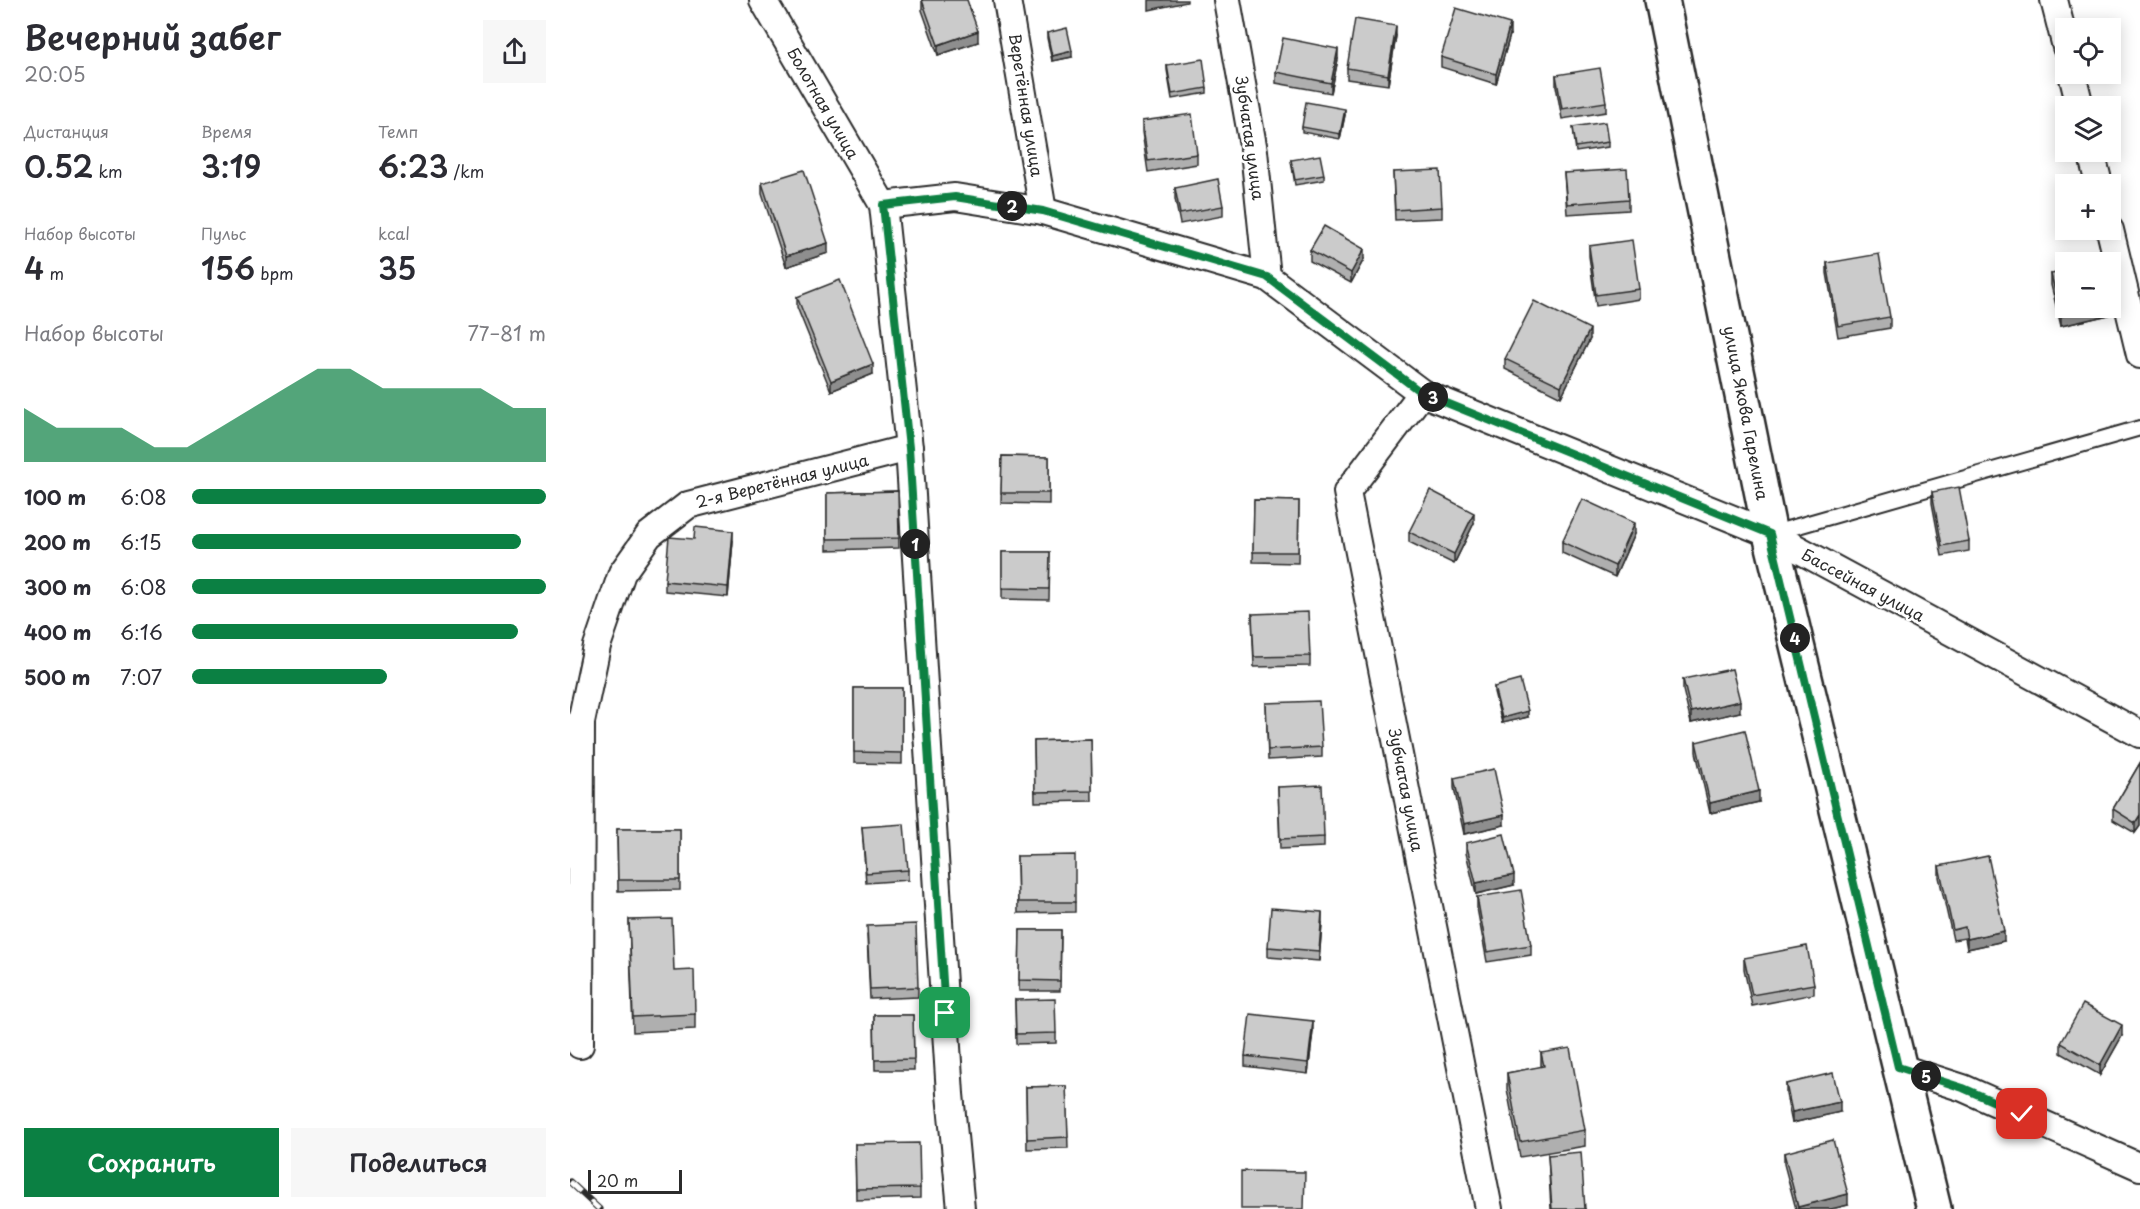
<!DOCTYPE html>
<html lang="ru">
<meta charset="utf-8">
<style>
body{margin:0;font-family:"Playpen Sans",sans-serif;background:#f7f7f7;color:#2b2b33;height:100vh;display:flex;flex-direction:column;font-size:22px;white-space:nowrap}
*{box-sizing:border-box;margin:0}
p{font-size:20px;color:#7c7c81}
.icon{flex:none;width:33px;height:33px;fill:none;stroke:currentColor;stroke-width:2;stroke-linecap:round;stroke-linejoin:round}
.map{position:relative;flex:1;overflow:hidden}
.details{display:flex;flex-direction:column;background:#fff;width:570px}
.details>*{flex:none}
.fabs{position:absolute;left:1485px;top:18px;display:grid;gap:12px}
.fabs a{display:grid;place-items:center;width:66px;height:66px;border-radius:0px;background:#fff;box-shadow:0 3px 15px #0003;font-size:30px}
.scale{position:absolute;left:18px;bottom:15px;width:94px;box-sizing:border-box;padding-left:6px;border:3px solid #2b2b2b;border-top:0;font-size:16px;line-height:21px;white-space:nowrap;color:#2b2b2b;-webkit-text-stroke:4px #fff;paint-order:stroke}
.pin{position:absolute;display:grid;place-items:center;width:51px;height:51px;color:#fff;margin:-26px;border-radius:12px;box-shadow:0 3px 9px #0006}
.km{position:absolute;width:30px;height:30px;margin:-15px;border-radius:50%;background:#222;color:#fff;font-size:16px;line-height:30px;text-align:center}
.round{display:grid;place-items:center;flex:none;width:63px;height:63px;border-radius:0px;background:#f7f7f7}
.headline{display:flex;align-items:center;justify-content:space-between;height:102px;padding:0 24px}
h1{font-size:33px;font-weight:600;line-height:45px}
.stats{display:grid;grid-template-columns:repeat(3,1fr);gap:9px;height:102px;padding:6px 24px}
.stats div{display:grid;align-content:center}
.stats b{font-size:30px;font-weight:600}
.stats small{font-size:16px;font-weight:400}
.stats p{font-size:16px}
.chart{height:168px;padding:12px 24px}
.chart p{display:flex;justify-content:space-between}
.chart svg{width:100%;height:108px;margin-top:6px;fill:#0b8043;opacity:.7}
.cta{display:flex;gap:12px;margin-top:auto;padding:12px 24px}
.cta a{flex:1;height:69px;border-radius:0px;background:#0b8043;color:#fff;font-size:24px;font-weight:600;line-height:69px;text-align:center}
.cta a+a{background:#f7f7f7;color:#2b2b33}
ul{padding:0 24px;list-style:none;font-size:20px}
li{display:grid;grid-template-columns:96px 72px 1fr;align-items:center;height:45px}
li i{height:15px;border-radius:8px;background:#0b8043}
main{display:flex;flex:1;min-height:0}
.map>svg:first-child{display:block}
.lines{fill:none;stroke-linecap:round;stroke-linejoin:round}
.lane-casing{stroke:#2b2b2b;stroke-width:18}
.street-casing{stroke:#2b2b2b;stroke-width:30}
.secondary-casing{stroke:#2b2b2b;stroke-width:38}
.lane{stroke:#fff;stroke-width:14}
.street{stroke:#fff;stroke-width:26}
.secondary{stroke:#fff;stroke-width:33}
.rail-casing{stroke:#2b2b2b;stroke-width:7}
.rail{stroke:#fff;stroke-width:4.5;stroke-dasharray:14;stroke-linecap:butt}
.wall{fill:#afafaf;stroke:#2b2b2b;stroke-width:1.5}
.shaded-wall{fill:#8e8e8e;stroke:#2b2b2b;stroke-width:1.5}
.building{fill:#cbcbcb;stroke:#2b2b2b;stroke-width:1.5}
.route-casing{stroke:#fff;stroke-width:12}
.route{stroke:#0b8043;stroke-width:8}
.labels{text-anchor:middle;stroke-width:5;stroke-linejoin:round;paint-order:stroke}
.street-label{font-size:16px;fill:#2b2b2b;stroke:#fff}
</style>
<main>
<section class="details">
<div class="headline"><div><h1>Вечерний забег</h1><p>20:05</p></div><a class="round"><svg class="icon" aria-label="share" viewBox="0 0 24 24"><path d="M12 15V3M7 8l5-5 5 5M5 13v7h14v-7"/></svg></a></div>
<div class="stats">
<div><p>Дистанция</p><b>0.52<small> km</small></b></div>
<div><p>Время</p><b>3:19</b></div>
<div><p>Темп</p><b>6:23<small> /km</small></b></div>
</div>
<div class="stats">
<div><p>Набор высоты</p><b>4<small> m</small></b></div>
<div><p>Пульс</p><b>156<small> bpm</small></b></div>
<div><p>kcal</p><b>35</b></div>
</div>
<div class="chart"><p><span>Набор высоты</span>77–81 m</p>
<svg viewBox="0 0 160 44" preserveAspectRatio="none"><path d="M0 44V22L10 30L20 30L30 30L40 38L50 38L60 30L70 22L80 14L90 6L100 6L110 14L120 14L130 14L140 14L150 22L160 22V44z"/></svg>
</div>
<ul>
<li><b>100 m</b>6:08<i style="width:100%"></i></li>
<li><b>200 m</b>6:15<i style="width:93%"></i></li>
<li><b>300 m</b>6:08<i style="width:100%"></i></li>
<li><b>400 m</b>6:16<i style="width:92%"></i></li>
<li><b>500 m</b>7:07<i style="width:55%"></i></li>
</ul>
<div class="cta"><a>Сохранить</a><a>Поделиться</a></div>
</section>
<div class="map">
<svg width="1570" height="1209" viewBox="0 0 1570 1209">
<rect width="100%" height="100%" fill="#fff"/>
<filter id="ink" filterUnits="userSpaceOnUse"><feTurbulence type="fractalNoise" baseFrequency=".0167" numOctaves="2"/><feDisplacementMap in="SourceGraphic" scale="12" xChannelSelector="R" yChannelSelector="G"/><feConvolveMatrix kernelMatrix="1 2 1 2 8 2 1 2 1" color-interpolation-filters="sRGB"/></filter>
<g filter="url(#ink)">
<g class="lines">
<defs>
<path id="lane" d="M1200 534 1570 428"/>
<g id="street">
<path d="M193 0 313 205 339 448 380 1094 391 1209"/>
<path d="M437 0 473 211"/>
<path d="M657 0 684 151 697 277"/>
<path d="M1484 0 1496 47"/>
<path d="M1502 74 1510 106"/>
<path d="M1521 152 1529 184"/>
<path d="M313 205 385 197 473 211 697 277 852 393 1200 534 1570 734"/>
<path d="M1540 230 1570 355"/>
<path d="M852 393 777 492 919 1209"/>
<path d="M10 1045 11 722 27 646 52 573 79 535 118 505 339 448"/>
<path d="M1328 1067 1393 1088 1570 1167"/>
</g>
<path id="secondary" d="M1092 0 1200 534 1364 1209"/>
</defs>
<!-- lane casing -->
<use href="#lane" class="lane-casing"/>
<!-- street casing -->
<use href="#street" class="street-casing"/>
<!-- secondary casing -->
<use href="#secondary" class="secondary-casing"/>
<!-- lane -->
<use href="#lane" class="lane"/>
<!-- street -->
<use href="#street" class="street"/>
<!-- secondary -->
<use href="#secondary" class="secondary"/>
<defs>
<path id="rail" d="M0 1182 29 1209"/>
</defs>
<!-- rail casing -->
<use href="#rail" class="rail-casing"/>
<!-- rail -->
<use href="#rail" class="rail"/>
</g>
<!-- wall -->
<g class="wall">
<path d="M352 0 408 42 368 55 352 10Z"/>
<path d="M477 33 502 57 482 61 477 38Z"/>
<path d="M940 35 926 84 871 67V57Z"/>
<path d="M826 36 818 85 777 79V68Z"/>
<path d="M768 59 761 93 706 83V72Z"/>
<path d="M597 65 637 88V93L602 99 597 70Z"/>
<path d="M986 75 1036 102V112L992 119 986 86Z"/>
<path d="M775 115 770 139 732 132V127Z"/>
<path d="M572 121 627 154V164L578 172 572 132Z"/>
<path d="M1003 127 1038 142V147L1006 152Z"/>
<path d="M721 160 754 175V180L725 185Z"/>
<path d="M823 172 872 207V218L825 220Z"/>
<path d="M994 173 1059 199V210L997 214Z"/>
<path d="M192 183 258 253 216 267 192 194Z"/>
<path d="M605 188 653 206V216L610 224 605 199Z"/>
<path d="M1019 246 1069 289V299L1026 306 1019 256Z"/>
<path d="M740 250 794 259 781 283 740 261Z"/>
<path d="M1257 263 1320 317V328L1268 337 1257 273Z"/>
<path d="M1481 274 1539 308V315L1491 326 1481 285Z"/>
<path d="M227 297 303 374 261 391 227 307Z"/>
<path d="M1020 339 991 397 935 369V359Z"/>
<path d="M432 456 479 457V504L431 503Z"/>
<path d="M328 491 329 548 257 550V493Z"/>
<path d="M1362 492 1399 541V551L1372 556 1362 503Z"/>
<path d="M684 500 729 501 728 563 683 562Z"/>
<path d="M904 523 884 564 839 542V532Z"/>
<path d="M1064 534 1045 577 992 553V542Z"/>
<path d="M163 541 158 597 95 591V581Z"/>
<path d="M432 552H480L479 600 432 599Z"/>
<path d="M682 614 740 656V666L684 667Z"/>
<path d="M1113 679 1170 712 1121 723 1113 690Z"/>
<path d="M924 687 958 717 932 723 924 692Z"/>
<path d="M284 688H332V764L284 763Z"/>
<path d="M696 703 752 747V757L698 760Z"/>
<path d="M521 739 522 801 465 802 464 741Z"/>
<path d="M1126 742 1189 802 1140 813 1126 752Z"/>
<path d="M1570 763V826L1565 833 1543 820V809Z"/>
<path d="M884 778 934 825 894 834 884 788Z"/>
<path d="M708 787 754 837V847L710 849Z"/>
<path d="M292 827 338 870V880L296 883Z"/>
<path d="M47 829H110V890L48 891Z"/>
<path d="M896 843 944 885 906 894 896 853Z"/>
<path d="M447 856 505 902V912L448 913Z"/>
<path d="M1369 866 1434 941 1397 949 1395 938 1383 940 1369 877Z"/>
<path d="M907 897 961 945V955L917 962 907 908Z"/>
<path d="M59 920 104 971 125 1014V1029L63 1032Z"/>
<path d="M752 923 749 961 698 957V947Z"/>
<path d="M450 930H491L490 991H449Z"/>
<path d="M297 936 348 987V997L300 999Z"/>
<path d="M1174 958 1244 984V994L1182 1006 1174 969Z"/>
<path d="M445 1000 486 1033V1043L446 1044Z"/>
<path d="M304 1015H343L344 1070H305Z"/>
<path d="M743 1031 738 1074 675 1066V1056Z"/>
<path d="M1552 1036 1530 1075 1491 1053V1043Z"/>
<path d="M971 1053 1015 1130V1146L950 1157 937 1089V1073L971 1067Z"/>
<path d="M1216 1084 1270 1112 1222 1123 1216 1094Z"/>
<path d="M496 1086 498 1148 457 1149 456 1087Z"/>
<path d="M285 1144 350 1188V1198L286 1200Z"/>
<path d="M1214 1153 1278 1205 1261 1209H1226L1214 1164Z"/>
<path d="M978 1155 1015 1209H981Z"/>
</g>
<!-- shaded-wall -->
<g class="shaded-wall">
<path d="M579 0H617V2L579 10Z"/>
<path d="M940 24V35L926 84V74Z"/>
<path d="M826 26V36L818 85V75Z"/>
<path d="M408 31V42L368 55V45Z"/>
<path d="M768 49V59L761 93V83Z"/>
<path d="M502 51V57L482 61V56Z"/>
<path d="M775 109V115L770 139V134Z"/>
<path d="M258 243V253L216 267V256Z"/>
<path d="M794 249V259L781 283V273Z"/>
<path d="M1526 308H1539V315L1491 326V316Z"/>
<path d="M1020 329V339L991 397V386Z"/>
<path d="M303 364V374L261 391V381Z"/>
<path d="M904 513V523L884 564V554Z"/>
<path d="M1064 523V534L1045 577V566Z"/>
<path d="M163 531V541L158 597V587Z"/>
<path d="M1170 701V712L1121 723V712Z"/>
<path d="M958 711V717L932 723V718Z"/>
<path d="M1189 791V802L1140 813V803Z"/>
<path d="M934 815V825L894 834V824Z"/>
<path d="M1570 815V826L1565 833V823Z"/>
<path d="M944 875V885L906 894V883Z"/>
<path d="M752 912V923L749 961V951Z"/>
<path d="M1434 931V941L1397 949V939Z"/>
<path d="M743 1021V1031L738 1074V1063Z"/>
<path d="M1552 1025V1036L1530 1075V1065Z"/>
<path d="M1270 1102V1112L1222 1123V1112Z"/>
<path d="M1278 1194V1205L1261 1209H1228V1207Z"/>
</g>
<!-- building -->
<g class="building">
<path d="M352 0H397L408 31 368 45Z"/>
<path d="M886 8 940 24 926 74 871 57Z"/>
<path d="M785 19 826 26 818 75 777 68Z"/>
<path d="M497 28 502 51 482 56 477 33Z"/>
<path d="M713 38 768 49 761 83 706 72Z"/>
<path d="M633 59 637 88 602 94 597 65Z"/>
<path d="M1030 68 1036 102 992 109 986 75Z"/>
<path d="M736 102 775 109 770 134 732 127Z"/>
<path d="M622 114 627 154 578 161 572 121Z"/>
<path d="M1035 122 1038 142 1006 147 1003 127Z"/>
<path d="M750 155 754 175 725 180 721 160Z"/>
<path d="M1057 169 1059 199 997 204 994 173Z"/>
<path d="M234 170 258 243 216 256 192 183Z"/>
<path d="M870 170 872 207 825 210 823 172Z"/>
<path d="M648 179 653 206 610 214 605 188Z"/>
<path d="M754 226 794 249 781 273 740 250Z"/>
<path d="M1062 240 1069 289 1026 295 1019 246Z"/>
<path d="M1309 254 1320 317 1268 326 1257 263Z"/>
<path d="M1496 271V308H1526L1491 316 1481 274Z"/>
<path d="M270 280 303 364 261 381 227 297Z"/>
<path d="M964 301 1020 329 991 386 935 359Z"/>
<path d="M432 456 479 457V493H431Z"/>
<path d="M1389 487 1399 541 1372 546 1362 492Z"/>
<path d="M860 490 904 513 884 554 839 532Z"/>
<path d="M328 491 329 538 257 539V493Z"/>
<path d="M1012 499 1064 523 1045 566 992 542Z"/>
<path d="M684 500 729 501 728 552H683Z"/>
<path d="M125 527 163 531 158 587 95 581 99 537 124 539Z"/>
<path d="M432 552H480L479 589 432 588Z"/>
<path d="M738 612 740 656 684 657 682 614Z"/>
<path d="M1162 669 1170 701 1121 712 1113 679Z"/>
<path d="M950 680 958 711 932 718 924 687Z"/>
<path d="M284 688H332V753L284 752Z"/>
<path d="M749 701 752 747 698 750 696 703Z"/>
<path d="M1175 730 1189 791 1140 803 1126 742Z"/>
<path d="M521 739 522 791 465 792 464 741Z"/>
<path d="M1570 763V815L1565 823 1543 809Z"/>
<path d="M924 769 934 815 894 824 884 778Z"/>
<path d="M752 785 754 837 710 839 708 787Z"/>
<path d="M334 824 338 870 296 873 292 827Z"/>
<path d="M47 829H110V880H48Z"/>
<path d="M934 834 944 875 906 883 896 843Z"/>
<path d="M505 855V902H448L447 856Z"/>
<path d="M1418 856 1434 931 1397 939 1395 927 1383 930 1369 866Z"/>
<path d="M951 890 961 945 917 952 907 897Z"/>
<path d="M701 908 752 912 749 951 698 947Z"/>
<path d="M102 919 104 971 124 970 125 1014 63 1017 59 920Z"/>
<path d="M346 924 348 987 300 989 297 926Z"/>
<path d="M450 930H491L490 981 449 980Z"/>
<path d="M1237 946 1244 984 1182 995 1174 958Z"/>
<path d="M485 999 486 1033 446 1034 445 1000Z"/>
<path d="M1513 1004 1552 1025 1530 1065 1491 1043Z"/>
<path d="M680 1014 743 1021 738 1063 675 1056Z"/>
<path d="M304 1015H343L344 1059 305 1060Z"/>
<path d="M1000 1048 1015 1130 950 1142 937 1073 974 1066 971 1053Z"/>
<path d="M1263 1073 1270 1102 1222 1112 1216 1084Z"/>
<path d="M496 1086 498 1137 457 1139 456 1087Z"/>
<path d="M1263 1140 1278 1194 1228 1207 1214 1153Z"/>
<path d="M349 1143 350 1188 286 1189 285 1144Z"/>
<path d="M1011 1152 1015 1209H982L978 1155Z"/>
<path d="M671 1171 735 1172 734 1209H671Z"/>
</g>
</g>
<g class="lines" filter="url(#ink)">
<defs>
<path id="route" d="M375 1013 339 448 313 205 385 197 473 211 697 277 852 393 1200 534 1328 1067 1393 1088 1452 1114"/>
</defs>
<!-- route casing -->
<use href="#route" class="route-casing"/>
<!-- route -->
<use href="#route" class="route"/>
</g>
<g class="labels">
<!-- street labels -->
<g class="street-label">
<text transform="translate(253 103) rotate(60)" y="6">Болотная улица</text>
<text transform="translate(456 105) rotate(81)" y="6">Веретённая улица</text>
<text transform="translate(680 138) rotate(82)" y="6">Зубчатая улица</text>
<text transform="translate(1176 413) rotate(79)" y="6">улица Якова Гарелина</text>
<text transform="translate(212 481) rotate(-14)" y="6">2-я Веретённая улица</text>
<text transform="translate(1293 585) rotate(28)" y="6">Бассейная улица</text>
<text transform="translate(836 790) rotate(79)" y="6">Зубчатая улица</text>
</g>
</g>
</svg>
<div class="fabs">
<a><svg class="icon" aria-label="locate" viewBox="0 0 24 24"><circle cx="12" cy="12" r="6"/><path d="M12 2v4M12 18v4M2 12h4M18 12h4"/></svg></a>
<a><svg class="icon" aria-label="layers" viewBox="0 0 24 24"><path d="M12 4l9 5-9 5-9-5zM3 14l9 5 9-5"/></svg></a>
<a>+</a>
<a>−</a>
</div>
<div class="scale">20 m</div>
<div class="pin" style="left:375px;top:1013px;background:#1e9e55"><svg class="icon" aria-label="arrive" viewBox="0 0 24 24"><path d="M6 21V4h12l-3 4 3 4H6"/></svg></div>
<div class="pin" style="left:1452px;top:1114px;background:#d93025"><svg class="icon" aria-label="check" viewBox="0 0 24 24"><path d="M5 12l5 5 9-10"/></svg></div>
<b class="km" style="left:345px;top:544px">1</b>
<b class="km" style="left:442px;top:206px">2</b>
<b class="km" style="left:863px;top:397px">3</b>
<b class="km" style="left:1225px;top:638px">4</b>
<b class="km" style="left:1356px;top:1076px">5</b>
</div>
</main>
